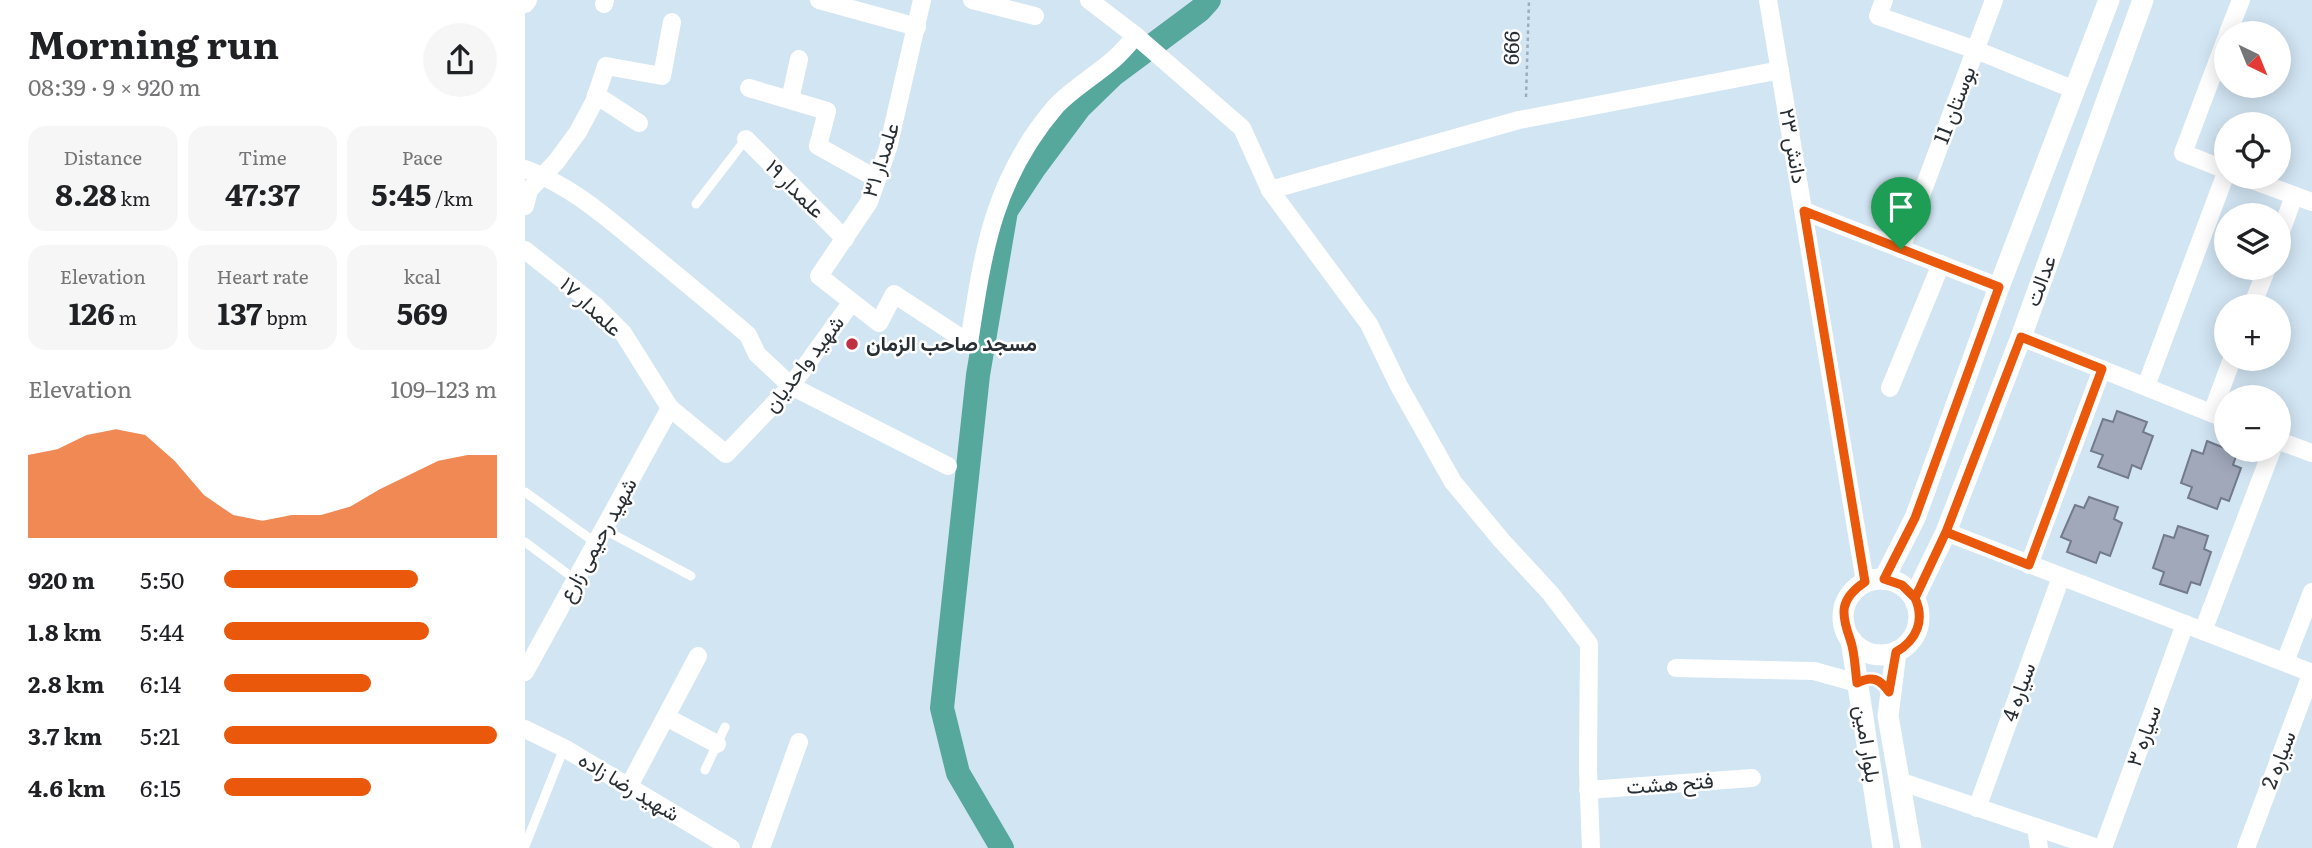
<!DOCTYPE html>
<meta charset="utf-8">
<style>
body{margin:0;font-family:Literata,Vazirmatn,serif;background:#f6f6f6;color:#202124;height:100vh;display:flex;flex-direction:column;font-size:26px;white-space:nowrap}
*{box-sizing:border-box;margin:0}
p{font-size:23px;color:#757577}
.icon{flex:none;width:38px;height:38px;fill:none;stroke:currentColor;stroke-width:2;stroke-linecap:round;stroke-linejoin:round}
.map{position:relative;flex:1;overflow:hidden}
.drawer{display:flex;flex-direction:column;background:#fff;width:525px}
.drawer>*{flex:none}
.needle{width:46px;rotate:137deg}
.tools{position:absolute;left:1689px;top:21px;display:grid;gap:14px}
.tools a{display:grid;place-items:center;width:77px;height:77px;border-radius:50%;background:#fff;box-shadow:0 4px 18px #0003;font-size:35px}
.pin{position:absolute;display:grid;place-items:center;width:60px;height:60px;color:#fff;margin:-72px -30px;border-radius:50% 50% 50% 0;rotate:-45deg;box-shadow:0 0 7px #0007}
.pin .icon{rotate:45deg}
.round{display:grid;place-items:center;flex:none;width:74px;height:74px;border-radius:37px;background:#f6f6f6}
.head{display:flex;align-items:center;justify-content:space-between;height:119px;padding:0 28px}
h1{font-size:38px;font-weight:700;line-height:52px}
.figures{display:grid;grid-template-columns:repeat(3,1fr);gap:10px;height:119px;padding:7px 28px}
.figures div{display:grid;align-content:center;border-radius:18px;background:#f6f6f6;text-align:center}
.figures b{font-size:30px;font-weight:700}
.figures small{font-size:19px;font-weight:400}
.figures p{font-size:19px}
.chart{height:196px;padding:14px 28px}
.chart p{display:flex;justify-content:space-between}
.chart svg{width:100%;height:126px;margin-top:7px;fill:#ea580c;opacity:.7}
ul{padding:0 28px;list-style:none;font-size:23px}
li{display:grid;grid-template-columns:112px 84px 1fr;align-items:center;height:52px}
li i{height:18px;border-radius:9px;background:#ea580c}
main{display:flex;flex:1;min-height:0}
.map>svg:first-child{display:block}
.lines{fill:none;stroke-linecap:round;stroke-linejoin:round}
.river{stroke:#56a79c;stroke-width:24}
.building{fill:#a0a8ba;stroke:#737a8b;stroke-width:2}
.path{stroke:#9eaeb9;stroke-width:2.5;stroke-dasharray:3.5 3.5;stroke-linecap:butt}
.service{stroke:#fff;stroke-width:9}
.minor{stroke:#fff;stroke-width:18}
.tertiary{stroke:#fff;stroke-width:21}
.route-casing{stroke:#fff;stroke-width:14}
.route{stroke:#ea580c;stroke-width:9}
.poi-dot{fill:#c13143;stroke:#fff;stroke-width:2.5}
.labels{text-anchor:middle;stroke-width:5;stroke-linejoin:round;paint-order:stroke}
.street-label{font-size:21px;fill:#282f34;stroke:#fff}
.poi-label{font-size:21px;font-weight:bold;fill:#282f34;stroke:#fff;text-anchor:start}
</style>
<main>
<section class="drawer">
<div class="head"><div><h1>Morning run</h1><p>08:39 · 9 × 920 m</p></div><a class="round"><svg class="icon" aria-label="share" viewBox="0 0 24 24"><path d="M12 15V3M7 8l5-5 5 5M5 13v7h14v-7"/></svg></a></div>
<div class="figures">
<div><p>Distance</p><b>8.28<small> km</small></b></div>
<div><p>Time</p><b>47:37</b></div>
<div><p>Pace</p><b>5:45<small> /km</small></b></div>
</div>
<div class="figures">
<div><p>Elevation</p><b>126<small> m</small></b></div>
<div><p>Heart rate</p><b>137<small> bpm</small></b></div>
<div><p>kcal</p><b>569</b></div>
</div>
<div class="chart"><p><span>Elevation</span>109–123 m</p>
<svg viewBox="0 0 160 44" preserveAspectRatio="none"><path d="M0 44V15L10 13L20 8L30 6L40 8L50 17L60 29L70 36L80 38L90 36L100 36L110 33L120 27L130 22L140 17L150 15L160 15V44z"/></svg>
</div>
<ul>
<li><b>920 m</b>5:50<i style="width:71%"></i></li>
<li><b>1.8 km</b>5:44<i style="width:75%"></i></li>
<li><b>2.8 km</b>6:14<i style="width:54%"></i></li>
<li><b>3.7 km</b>5:21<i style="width:100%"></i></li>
<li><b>4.6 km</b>6:15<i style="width:54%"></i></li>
</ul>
</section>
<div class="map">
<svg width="1787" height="848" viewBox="0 0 1787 848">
<rect width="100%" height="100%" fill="#d2e5f3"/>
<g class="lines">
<!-- river -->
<path class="river" d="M477 848 433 773 417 708 453 375 481 211 510 167 554 108 589 74 675 10 684 0"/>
</g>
<!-- building -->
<g class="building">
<path d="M1592 411 1622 422 1618 432 1628 436 1616 469 1607 465 1603 478 1573 467 1578 455 1566 451 1578 419 1588 422Z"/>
<path d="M1682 441 1712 453 1708 465 1716 468 1704 501 1696 498 1692 509 1663 498 1667 487 1656 483 1667 450 1678 454Z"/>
<path d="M1564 497 1593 507 1589 519 1597 523 1585 556 1575 552 1571 563 1542 552 1546 541 1536 537 1550 505 1559 508Z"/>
<path d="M1653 526 1683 536 1679 549 1686 552 1675 585 1666 582 1662 593 1635 584 1639 572 1628 568 1639 535 1649 538Z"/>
</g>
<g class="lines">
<!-- path -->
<path class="path" d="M1001 97 1004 0"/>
<!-- service -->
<g class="service">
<path d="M171 204 221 139"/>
<path d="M0 492 71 543"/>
<path d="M80 530 166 576"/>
<path d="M0 542 51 580"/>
<path d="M180 770 200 727"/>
<path d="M0 846 39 748"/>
</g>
<!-- minor -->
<g class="minor">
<path d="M294 0 392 27"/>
<path d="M397 0 363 148 344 202 294 276 354 323 369 294 444 343C458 252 468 179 531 106 548 88 571 75 589 59 597 52 604 43 611 36"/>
<path d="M447 0 510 16"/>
<path d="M564 0 611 36 717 128 745 190 844 324 874 386 928 482 977 541 1026 594 1064 644 1063 769 1066 848"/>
<path d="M1243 0 1340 582"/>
<path d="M1359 0 1353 16 1451 50 1550 90"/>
<path d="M0 4 3 0"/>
<path d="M79 4 80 0"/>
<path d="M1703 33 1716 0"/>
<path d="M1701 39 1658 153 1701 170"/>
<path d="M224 88 302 111 293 146 352 179"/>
<path d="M71 95 114 123"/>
<path d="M265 100 274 59"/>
<path d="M221 139 320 239"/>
<path d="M0 169C47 186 82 218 120 249 154 277 189 306 223 335L232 354 266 386 423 466"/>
<path d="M1719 177 1787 202"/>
<path d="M745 190 994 120 1255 70"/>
<path d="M0 206 4 190 31 162 53 132 69 102 81 66 137 76 147 22"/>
<path d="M1279 211 1474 287"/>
<path d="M1754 237 1769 196"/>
<path d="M1376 249 1469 0"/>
<path d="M0 250 71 306 98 333 145 408 201 454 266 386 326 303"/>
<path d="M1727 306 1742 268"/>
<path d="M1496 337 1701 419"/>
<path d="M1621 386 1701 173"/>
<path d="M1365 388 1416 264"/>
<path d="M1687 413 1707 359"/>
<path d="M1754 441 1787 453"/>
<path d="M1421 532 1787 673"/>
<path d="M1504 565 1577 369"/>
<path d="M1678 631 1747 450"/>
<path d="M1760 662 1787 592"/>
<path d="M1151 668 1289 671 1332 683"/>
<path d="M0 672 145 408"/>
<path d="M141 717 192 744"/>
<path d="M0 729 39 748 206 848"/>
<path d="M1374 781 1573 848"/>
<path d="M104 786 173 656"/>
<path d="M1063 790 1227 778"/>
<path d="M1452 808 1536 577"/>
<path d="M1511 827 1514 848"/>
<path d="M236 848 274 742"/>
<path d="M1578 848 1660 624"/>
<path d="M1721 848 1787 672"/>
</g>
<!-- tertiary -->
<g class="tertiary">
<circle cx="1356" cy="617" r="38"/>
<path d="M1359 579 1390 518 1474 287 1584 0"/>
<path d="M1389 598 1421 532 1496 337 1618 0"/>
<path d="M1326 640 1358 848"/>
<path d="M1371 652 1363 716 1386 848"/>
</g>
</g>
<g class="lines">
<defs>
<path id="route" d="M1376 249 1279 211 1340 582C1314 599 1316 614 1325 639 1330 652 1330 669 1332 683 1347 675 1355 679 1364 692L1371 652C1392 640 1400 620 1390 598L1421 532 1504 565 1577 369 1496 337 1421 532 1390 598 1377 585 1359 579 1390 518 1474 287 1376 249"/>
</defs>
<!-- route casing -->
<use href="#route" class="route-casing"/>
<!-- route -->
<use href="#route" class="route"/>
</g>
<!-- markers -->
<circle class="poi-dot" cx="327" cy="344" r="7"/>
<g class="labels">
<!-- street labels -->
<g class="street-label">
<text transform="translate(987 48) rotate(-88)" y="7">666</text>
<text transform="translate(1430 105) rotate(-69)" y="7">بوستان 11</text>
<text transform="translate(1268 146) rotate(80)" y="7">دانش ۲۳</text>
<text transform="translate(356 160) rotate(-72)" y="7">علمدار ۳۱</text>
<text transform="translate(270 189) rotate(45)" y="7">علمدار ۱۹</text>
<text transform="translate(1516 281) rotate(-70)" y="7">عدالت</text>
<text transform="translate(66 307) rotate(43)" y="7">علمدار ۱۷</text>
<text transform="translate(279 364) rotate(-52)" y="7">شهید واحدیان</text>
<text transform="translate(73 540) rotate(-61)" y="7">شهید رحیمی زارع</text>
<text transform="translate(1494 692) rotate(-70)" y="7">سیاره 4</text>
<text transform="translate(1619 736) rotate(-70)" y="7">سیاره ۳</text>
<text transform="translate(1342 744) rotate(81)" y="7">بلوار امین</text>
<text transform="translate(1754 760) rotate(-69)" y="7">سیاره 2</text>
<text transform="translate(1145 784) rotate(-4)" y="7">فتح هشت</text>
<text transform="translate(104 787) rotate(31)" y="7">شهید رضا زاده</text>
</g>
<!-- poi labels -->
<g class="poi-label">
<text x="341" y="351">مسجد صاحب الزمان</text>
</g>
</g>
</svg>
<div class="tools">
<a><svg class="needle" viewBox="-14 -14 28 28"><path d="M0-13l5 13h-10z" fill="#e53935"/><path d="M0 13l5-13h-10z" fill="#757577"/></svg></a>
<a><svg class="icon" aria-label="locate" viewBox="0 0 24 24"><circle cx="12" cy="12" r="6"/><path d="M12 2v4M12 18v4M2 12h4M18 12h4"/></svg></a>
<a><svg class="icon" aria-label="layers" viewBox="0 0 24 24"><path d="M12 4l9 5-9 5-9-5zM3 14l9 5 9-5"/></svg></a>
<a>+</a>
<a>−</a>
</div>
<div class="pin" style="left:1376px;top:249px;background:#1e9e55"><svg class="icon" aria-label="arrive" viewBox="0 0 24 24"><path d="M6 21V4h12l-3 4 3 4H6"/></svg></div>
</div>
</main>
